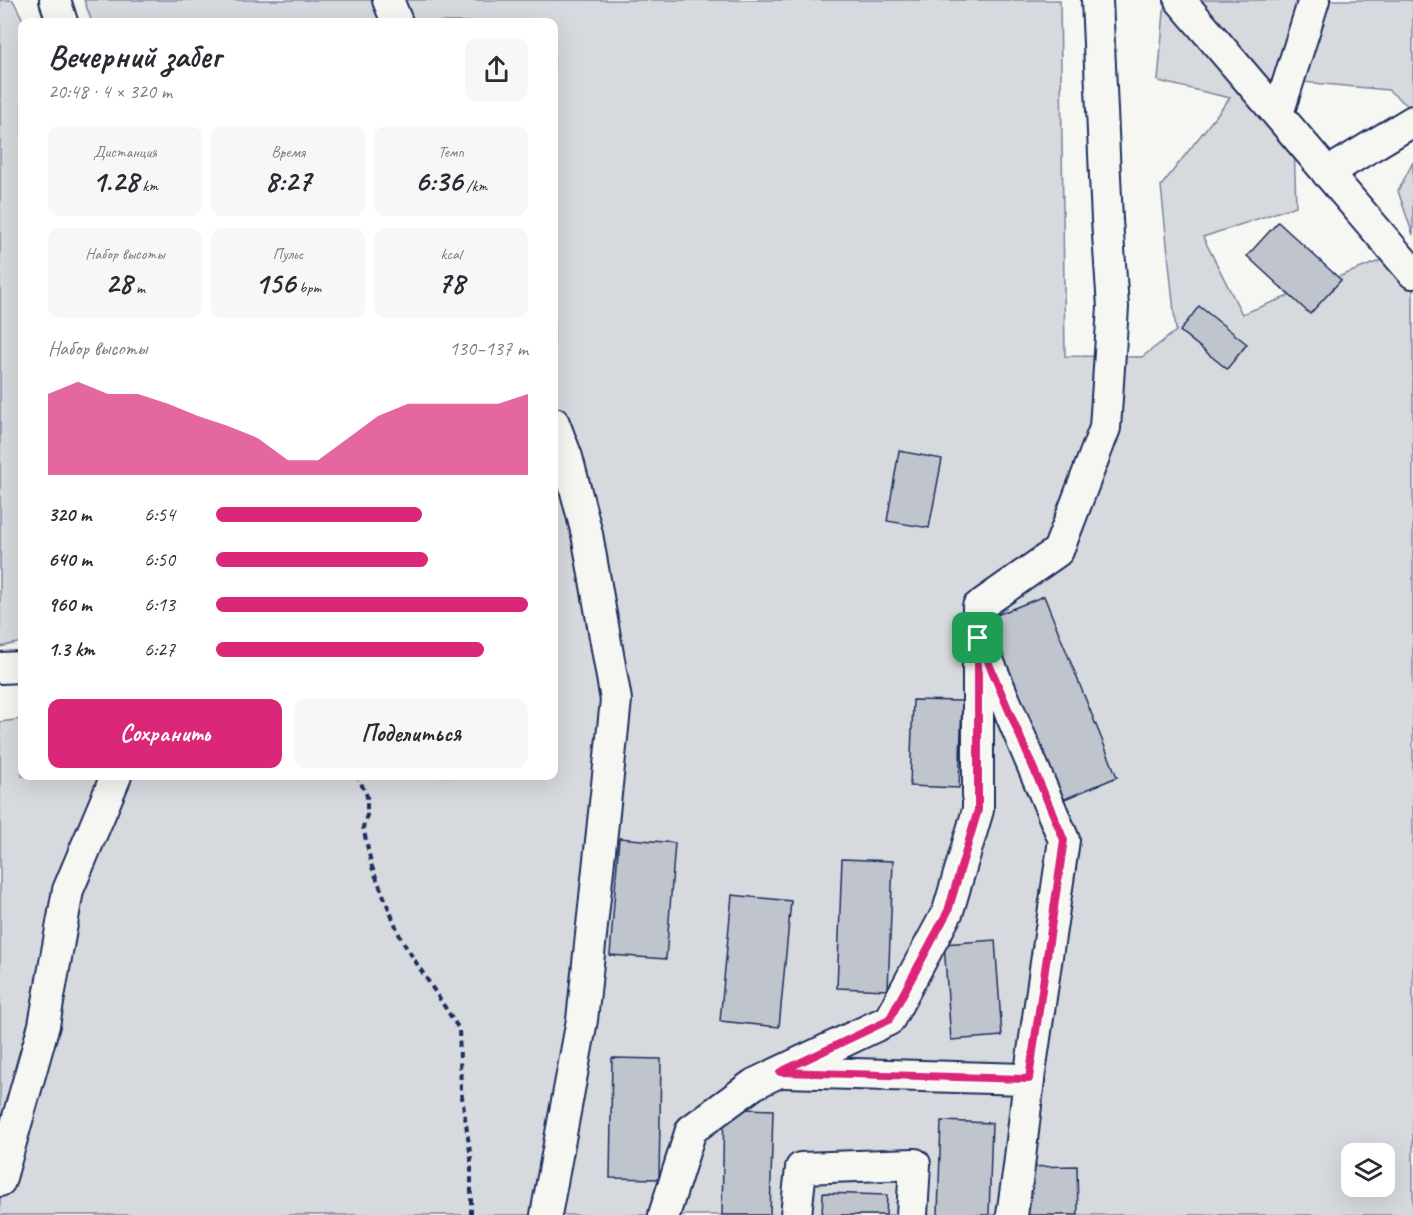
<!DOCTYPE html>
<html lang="ru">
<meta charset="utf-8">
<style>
body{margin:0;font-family:Caveat,sans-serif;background:#f7f7f7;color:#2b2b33;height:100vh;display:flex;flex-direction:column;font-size:22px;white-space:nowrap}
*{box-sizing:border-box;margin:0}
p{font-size:20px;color:#7c7c81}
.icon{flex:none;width:33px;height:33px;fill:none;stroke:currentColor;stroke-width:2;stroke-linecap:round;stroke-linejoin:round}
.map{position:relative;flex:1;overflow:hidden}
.sheet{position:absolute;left:18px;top:18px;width:540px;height:762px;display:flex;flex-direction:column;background:#fff;border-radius:12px;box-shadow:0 6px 24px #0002}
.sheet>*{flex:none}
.tools{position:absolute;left:1341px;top:1143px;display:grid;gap:12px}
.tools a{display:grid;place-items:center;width:54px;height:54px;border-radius:12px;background:#fff;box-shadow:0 6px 24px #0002;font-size:30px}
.pin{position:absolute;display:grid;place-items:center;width:51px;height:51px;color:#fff;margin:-26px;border-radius:12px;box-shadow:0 3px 9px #0006}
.round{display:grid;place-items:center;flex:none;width:63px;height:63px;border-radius:12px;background:#f7f7f7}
.summary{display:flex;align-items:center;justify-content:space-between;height:102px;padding:0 30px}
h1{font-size:33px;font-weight:800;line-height:45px}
.metrics{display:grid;grid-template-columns:repeat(3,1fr);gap:9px;height:102px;padding:6px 30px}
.metrics div{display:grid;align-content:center;border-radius:12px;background:#f7f7f7;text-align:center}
.metrics b{font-size:30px;font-weight:800}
.metrics small{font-size:16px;font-weight:400}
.metrics p{font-size:16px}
.chart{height:168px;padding:12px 30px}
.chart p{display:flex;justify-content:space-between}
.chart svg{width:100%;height:108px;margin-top:6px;fill:#db2777;opacity:.7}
.cta{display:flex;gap:12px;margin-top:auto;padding:12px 30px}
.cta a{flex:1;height:69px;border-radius:12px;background:#db2777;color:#fff;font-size:24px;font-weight:800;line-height:69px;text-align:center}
.cta a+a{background:#f7f7f7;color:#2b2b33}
ul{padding:0 30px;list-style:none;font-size:20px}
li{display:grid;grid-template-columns:96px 72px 1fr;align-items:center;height:45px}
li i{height:15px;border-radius:8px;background:#db2777}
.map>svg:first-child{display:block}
.green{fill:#d6d9dd;stroke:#78849e;stroke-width:1.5;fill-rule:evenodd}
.building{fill:#c0c4cd;stroke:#1b2f5e;stroke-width:1.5}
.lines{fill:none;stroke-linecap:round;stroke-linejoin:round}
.minor-casing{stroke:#1b2f5e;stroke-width:34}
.path{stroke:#1b2f5e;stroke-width:4;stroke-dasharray:6 4.5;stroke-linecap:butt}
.minor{stroke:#f6f6f2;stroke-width:30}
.route-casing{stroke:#fff;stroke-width:12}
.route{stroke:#db2777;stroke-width:8}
</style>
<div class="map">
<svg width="1413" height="1215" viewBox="0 0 1413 1215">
<rect width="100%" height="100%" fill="#f6f6f2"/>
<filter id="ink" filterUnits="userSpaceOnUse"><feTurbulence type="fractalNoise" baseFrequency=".0167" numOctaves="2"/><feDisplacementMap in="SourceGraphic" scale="12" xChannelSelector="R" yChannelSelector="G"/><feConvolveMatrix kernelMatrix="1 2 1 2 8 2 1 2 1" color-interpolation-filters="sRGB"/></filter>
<g filter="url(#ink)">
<!-- green -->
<g class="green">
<path d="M0 0H13L24 22H22V642L0 647Z"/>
<path d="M84 0H1060L1065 356 1142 357 1176 331 1161 186 1230 98 1158 81 1165 0H1413V110L1388 90 1292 81 1296 206 1203 237 1242 314 1413 248V1215H0V722L22 719V776H554V22H92ZM1352 1154H1384V1186H1352Z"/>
<path d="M1413 162V235L1398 191Z"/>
</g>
<!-- building -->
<g class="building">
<path d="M1278 222 1341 280 1310 314 1247 256Z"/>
<path d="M1199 306 1247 344 1227 369 1180 331Z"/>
<path d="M899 451 942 459 929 528 887 521Z"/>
<path d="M1044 596 1117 777 1060 801 987 619Z"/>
<path d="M913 700 962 701 959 788 910 786Z"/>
<path d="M619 838 675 843 666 959 610 955Z"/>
<path d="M842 859 893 861 888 990 837 988Z"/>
<path d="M732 895 791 901 779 1027 720 1021Z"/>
<path d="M995 940 1002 1036 951 1040 944 944Z"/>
<path d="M612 1058 661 1059 659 1179 610 1178Z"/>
<path d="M724 1108 773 1110 770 1215H722Z"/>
<path d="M941 1121 992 1123 989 1215H938Z"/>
<path d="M1077 1166 1078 1215H1020L1019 1167Z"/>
<path d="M823 1193 887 1195 886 1215H822Z"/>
</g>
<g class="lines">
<defs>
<g id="minor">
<path d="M55 0 62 22"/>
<path d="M388 0 397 22"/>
<path d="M1180 0 1413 273"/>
<path d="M1278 114 1314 0"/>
<path d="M1327 173 1413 121"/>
<path d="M984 651 1064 840 1029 1079"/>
<path d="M0 668 22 667"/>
<path d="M785 1072 1029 1079 1019 1167 1012 1215"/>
<path d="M0 1181 44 1025 68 890 116 776"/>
<path d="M546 1215 582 1020 616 700 587 534 567 457 554 423"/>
<path d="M664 1215 691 1130 754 1084 889 1020 948 911 978 810V607L1058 551 1105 428 1113 307 1107 220 1097 0"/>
<path d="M796 1215 801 1168 915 1164 912 1215"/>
</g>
</defs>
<!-- minor casing -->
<use href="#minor" class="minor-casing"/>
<!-- path -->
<path class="path" d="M355 776 358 777 367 796V815L363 827 372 867 401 939 459 1029 461 1090 471 1158V1215"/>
<!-- minor -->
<use href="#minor" class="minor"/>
</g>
</g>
<g class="lines" filter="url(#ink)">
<defs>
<path id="route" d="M978 638 1064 840 1029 1079 780 1072 889 1020 948 911 978 810Z"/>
</defs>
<!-- route casing -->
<use href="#route" class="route-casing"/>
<!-- route -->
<use href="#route" class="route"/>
</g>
</svg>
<div class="tools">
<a><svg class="icon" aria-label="layers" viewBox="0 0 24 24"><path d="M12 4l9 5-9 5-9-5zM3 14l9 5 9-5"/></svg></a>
</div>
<div class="pin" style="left:978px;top:638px;background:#1e9e55"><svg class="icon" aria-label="arrive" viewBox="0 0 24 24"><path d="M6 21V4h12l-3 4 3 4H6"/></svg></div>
<section class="sheet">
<div class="summary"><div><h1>Вечерний забег</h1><p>20:48 · 4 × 320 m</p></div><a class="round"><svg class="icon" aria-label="share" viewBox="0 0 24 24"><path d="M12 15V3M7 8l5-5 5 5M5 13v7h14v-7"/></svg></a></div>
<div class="metrics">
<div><p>Дистанция</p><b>1.28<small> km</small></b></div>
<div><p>Время</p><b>8:27</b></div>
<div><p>Темп</p><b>6:36<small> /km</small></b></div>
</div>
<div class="metrics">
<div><p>Набор высоты</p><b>28<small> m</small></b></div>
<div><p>Пульс</p><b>156<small> bpm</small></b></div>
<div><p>kcal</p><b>78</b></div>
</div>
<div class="chart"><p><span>Набор высоты</span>130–137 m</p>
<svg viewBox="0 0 160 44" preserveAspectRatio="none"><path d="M0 44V11L10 6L20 11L30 11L40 15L50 20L60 24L70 29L80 38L90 38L100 29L110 20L120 15L130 15L140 15L150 15L160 11V44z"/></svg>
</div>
<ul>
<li><b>320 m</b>6:54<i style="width:66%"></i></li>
<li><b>640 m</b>6:50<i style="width:68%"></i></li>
<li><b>960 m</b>6:13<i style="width:100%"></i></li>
<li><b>1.3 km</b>6:27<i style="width:86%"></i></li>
</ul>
<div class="cta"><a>Сохранить</a><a>Поделиться</a></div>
</section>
</div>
